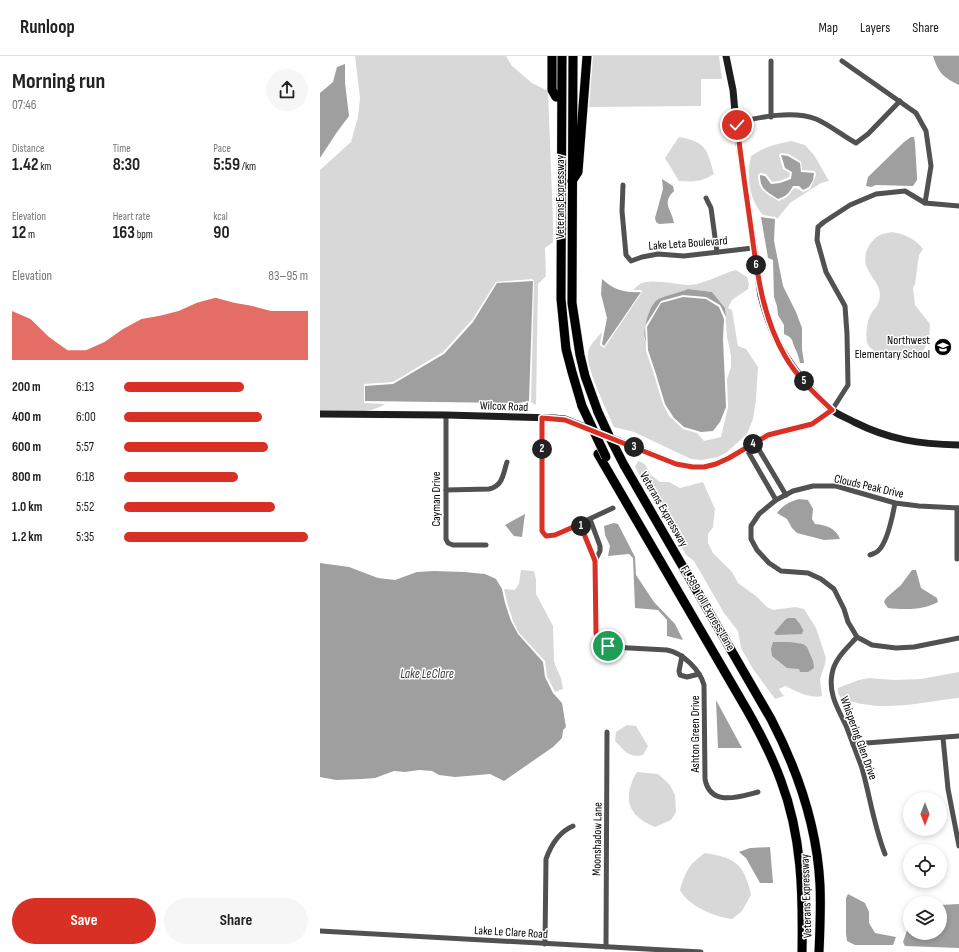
<!DOCTYPE html>
<meta charset="utf-8">
<style>
body{margin:0;font-family:"Sofia Sans Condensed",sans-serif;background:#f6f6f6;color:#222;height:100vh;display:flex;flex-direction:column;font-size:15px;white-space:nowrap}
*{box-sizing:border-box;margin:0}
p{font-size:13px;color:#767676}
.icon{flex:none;width:22px;height:22px;fill:none;stroke:currentColor;stroke-width:2;stroke-linecap:round;stroke-linejoin:round}
.map{position:relative;flex:1;overflow:hidden}
.side{display:flex;flex-direction:column;background:#fff;width:320px}
.side>*{flex:none}
.needle{width:26px;rotate:180deg}
.tools{position:absolute;left:583px;top:736px;display:grid;gap:8px}
.tools a{display:grid;place-items:center;width:44px;height:44px;border-radius:50%;background:#fff;box-shadow:0 2px 6px #0003;font-size:20px}
.pin{position:absolute;display:grid;place-items:center;width:34px;height:34px;color:#fff;margin:-17px;border:2px solid #fff;border-radius:50%;box-shadow:0 1px 4px #0007}
.km{position:absolute;width:20px;height:20px;margin:-10px;border-radius:50%;background:#222;color:#fff;font-size:11px;line-height:20px;text-align:center}
.round{display:grid;place-items:center;flex:none;width:42px;height:42px;border-radius:21px;background:#f6f6f6}
.headline{display:flex;align-items:center;justify-content:space-between;height:68px;padding:0 12px}
h1{font-size:22px;font-weight:700;line-height:30px}
.figures{display:grid;grid-template-columns:repeat(3,1fr);gap:6px;height:68px;padding:4px 12px}
.figures div{display:grid;align-content:center}
.figures b{font-size:17px;font-weight:700}
.figures small{font-size:11px;font-weight:400}
.figures p{font-size:11px}
.chart{height:112px;padding:8px 12px}
.chart p{display:flex;justify-content:space-between}
.chart svg{width:100%;height:72px;margin-top:4px;fill:#d93025;opacity:.7}
.cta{display:flex;gap:8px;margin-top:auto;padding:8px 12px}
.cta a{flex:1;height:46px;border-radius:24px;background:#d93025;color:#fff;font-size:16px;font-weight:700;line-height:46px;text-align:center}
.cta a+a{background:#f6f6f6;color:#222}
ul{padding:0 12px;list-style:none;font-size:13px}
li{display:grid;grid-template-columns:64px 48px 1fr;align-items:center;height:30px}
li i{height:10px;border-radius:5px;background:#d93025}
header{display:flex;align-items:center;gap:24px;box-sizing:border-box;height:56px;padding:0 20px;background:#fff;border-bottom:1px solid #e0e0e0}
header strong{font-size:19px}
nav{display:flex;gap:22px;margin-inline-start:auto;font-size:14px}
main{display:flex;flex:1;min-height:0}
.map>svg:first-child{display:block}
.green{fill:#d8d8d8;fill-rule:evenodd}
.water{fill:#9f9f9f}
.lines{fill:none;stroke-linecap:round;stroke-linejoin:round}
.highway-casing{stroke:#dbdbdb;stroke-width:10}
.street{stroke:#515151;stroke-width:5}
.secondary{stroke:#1e1e1e;stroke-width:7}
.highway{stroke:#000;stroke-width:9}
.highway-bridge-casing{stroke:#dbdbdb;stroke-width:10;stroke-linecap:butt}
.highway-bridge{stroke:#000;stroke-width:9}
.route-casing{stroke:#fff;stroke-width:8}
.route{stroke:#d93025;stroke-width:5}
.labels{text-anchor:middle;stroke-width:3;stroke-linejoin:round;paint-order:stroke}
.street-label{font-size:12px;fill:#000;stroke:#fff}
.poi-label{font-size:12px;fill:#000;stroke:#fff;text-anchor:end}
.water-label{font-size:13px;font-style:italic;fill:#404040;stroke:#fff}
</style>
<header>
<strong>Runloop</strong>
<nav><a>Map</a><a>Layers</a><a>Share</a></nav>
</header>
<main>
<section class="side">
<div class="headline"><div><h1>Morning run</h1><p>07:46</p></div><a class="round"><svg class="icon" aria-label="share" viewBox="0 0 24 24"><path d="M12 15V3M7 8l5-5 5 5M5 13v7h14v-7"/></svg></a></div>
<div class="figures">
<div><p>Distance</p><b>1.42<small> km</small></b></div>
<div><p>Time</p><b>8:30</b></div>
<div><p>Pace</p><b>5:59<small> /km</small></b></div>
</div>
<div class="figures">
<div><p>Elevation</p><b>12<small> m</small></b></div>
<div><p>Heart rate</p><b>163<small> bpm</small></b></div>
<div><p>kcal</p><b>90</b></div>
</div>
<div class="chart"><p><span>Elevation</span>83–95 m</p>
<svg viewBox="0 0 160 44" preserveAspectRatio="none"><path d="M0 44V14L10 19L20 30L30 38L40 38L50 33L60 25L70 19L80 17L90 14L100 9L110 6L120 9L130 11L140 14L150 14L160 14V44z"/></svg>
</div>
<ul>
<li><b>200 m</b>6:13<i style="width:65%"></i></li>
<li><b>400 m</b>6:00<i style="width:75%"></i></li>
<li><b>600 m</b>5:57<i style="width:78%"></i></li>
<li><b>800 m</b>6:18<i style="width:62%"></i></li>
<li><b>1.0 km</b>5:52<i style="width:82%"></i></li>
<li><b>1.2 km</b>5:35<i style="width:100%"></i></li>
</ul>
<div class="cta"><a>Save</a><a>Share</a></div>
</section>
<div class="map">
<svg width="639" height="896" viewBox="0 0 639 896">
<rect width="100%" height="100%" fill="#fff"/>
<!-- green -->
<g class="green">
<path d="M35 0H186L192 10 212 27 228 35 233 166V186L225 192 226 220 218 228 216 349 211 346 214 225 212 223 176 226 152 264 123 296 73 326 44 328V347L65 348C50 359 19 356 0 356V114L31 86 38 61 40 42Z"/>
<path d="M273 0H399L402 23H381V50L269 51Z"/>
<path d="M359 81C387 86 387 94 394 118 381 126 373 126 359 125L345 102Z"/>
<path d="M471 85 485 89 494 99 509 125 501 127 470 147 457 163 456 161 443 159C429 143 426 121 431 100 444 91 456 88 471 85ZM461 97 469 98 481 106 482 114 495 115 496 119 490 133 483 136 478 133 474 132C469 139 467 142 459 145 446 138 438 134 438 119L440 117 446 118 452 126 460 125 469 121 470 117 463 113 459 99Z"/>
<path d="M572 176C584 178 596 183 603 193L599 199 595 228 593 232 595 249 610 268C610 279 608 291 599 299 589 309 557 301 549 290 544 285 547 264 551 258 553 254 558 250 559 245 563 230 553 225 547 212 542 201 548 187 558 180 561 178 568 177 572 176Z"/>
<path d="M416 214 427 221 429 228 428 233 412 244 408 252 412 254 418 290 426 293 438 311 436 344 433 363 427 378 407 396 398 401 382 404 371 403 314 376 294 371C288 357 265 310 268 297 269 289 277 282 282 276L280 289 284 292 285 291 322 236 321 234H313C315 233 318 229 320 228 330 222 358 229 369 229 386 228 400 218 416 214ZM368 233 392 236 405 252 407 281 411 300V311L407 323 408 351 401 381 384 385 377 377 363 373 349 360 343 348 339 336 334 318 326 295V286L324 283 326 266 337 244Z"/>
<path d="M318 405 325 408 331 419 340 426H349L360 432 383 426 395 453 393 471 388 478V487L393 497 412 516 418 527 436 540 447 551 453 554 475 551 484 553 496 572 506 602 505 608 500 623 502 640C489 643 477 635 465 630L459 633 464 640 455 643 433 613 421 592 418 575 404 557 374 505 366 499 357 481 338 448 333 435 323 425 315 411Z"/>
<path d="M201 514 214 515 216 524V538L233 570 234 605 236 611 241 622 243 633 235 636 227 620 225 605 199 577 193 565 187 546 184 533 195 534 199 528Z"/>
<path d="M639 616V642C598 646 562 658 521 642L518 637V632L539 624 549 622 574 624 601 623Z"/>
<path d="M307 669 316 670 328 690 323 699C308 702 305 695 295 685L296 676Z"/>
<path d="M317 716 338 718 350 729 355 739 356 756 351 764 335 771C307 760 302 741 317 716Z"/>
<path d="M385 797C416 802 424 808 431 839L422 855 412 863C395 861 368 850 360 834 365 816 369 808 385 797Z"/>
</g>
<!-- water -->
<g class="water">
<path d="M613 0H639V29C623 21 619 18 613 0Z"/>
<path d="M25 8V27L29 60 17 76 0 102V37L13 26 17 11Z"/>
<path d="M591 81H594L595 87 597 121V124L593 130 556 129 551 131 546 130 548 121 584 86Z"/>
<path d="M461 99 468 100 480 107 481 116 494 117 493 124 489 131 483 134 479 130H473C469 137 467 140 458 143 447 135 440 134 440 119L445 120 451 128 460 127 471 123 472 116 465 112Z"/>
<path d="M342 123 353 130 354 135C341 147 352 154 354 167L339 168 336 166 335 162 343 133Z"/>
<path d="M441 161 455 163 454 185 463 230 476 256 482 272V293L484 307H480C479 302 478 299 476 294 471 285 475 283 464 278V269L458 259 457 250 454 241 453 204 448 202Z"/>
<path d="M282 223C294 234 305 237 321 236L284 290 282 288 287 262 281 238Z"/>
<path d="M213 225 209 345 198 347 45 345V330L73 328 124 298 153 266 177 227Z"/>
<path d="M368 233 392 236 405 252 406 261 400 249 386 241 363 239 341 245 325 270 326 286C321 277 329 250 337 244 340 241 362 236 368 233Z"/>
<path d="M363 241 386 243 399 251 404 263 403 283 406 351 400 366 393 375 381 376 364 371 354 362 345 348 336 318 328 294 327 271 341 247Z"/>
<path d="M479 443 488 444 493 453 492 463 495 468C506 469 516 472 520 483L504 484 477 477 472 472 467 463 457 457C463 449 469 446 479 443Z"/>
<path d="M205 458 202 481 194 480 185 469Z"/>
<path d="M294 467 298 468 315 501 316 519 334 546 355 568 363 584 347 580V564L338 554 315 552 313 502 309 498 288 500 290 490 285 479 284 470Z"/>
<path d="M0 507 29 511 58 522 75 524 97 516 114 515 144 516 165 518 176 523 182 533 185 547 191 565 198 578 223 606 225 621 233 637 242 647 246 671 243 674 242 682 233 691 184 725 170 718 135 721 119 719 112 715 99 714 85 716 74 715 55 722 42 723 16 724 0 721Z"/>
<path d="M592 514H596L601 532 617 542 618 546C605 554 584 554 568 552L564 546 566 542 581 529Z"/>
<path d="M468 562H475L480 568 484 576 483 575 482 578 456 579 454 577 465 564Z"/>
<path d="M453 586H470L483 588 487 591 493 605 494 612 488 616H480L479 613 467 612 452 600 451 593Z"/>
<path d="M396 644 422 692H398Z"/>
<path d="M450 791 453 827H440L426 802 419 796 430 792Z"/>
<path d="M528 838 545 847 549 856V867L555 877 576 881 573 889H535L527 885 526 878V842Z"/>
<path d="M639 848V892L585 890 583 886 590 866V877H620V849Z"/>
</g>
<g class="lines">
<defs>
<g id="highway">
<path d="M232 0V34L236 41"/>
<path d="M242 0 241 243 246 293 252 316 262 350"/>
<path d="M253 0 252 247 260 299 265 320 278 356"/>
<path d="M252 125 258 116 267 0"/>
<path d="M278 398 427 654C440 677 452 700 461 725 482 780 483 838 482 896"/>
<path d="M304 409 451 663C478 715 497 769 500 829 501 851 500 874 499 896"/>
</g>
</defs>
<!-- highway casing -->
<use href="#highway" class="highway-casing"/>
<!-- street -->
<g class="street">
<path d="M451 5V61"/>
<path d="M522 5 596 57 606 75 611 110 605 147"/>
<path d="M416 67C440 61 473 54 496 63 510 69 523 80 536 87L548 78 580 45"/>
<path d="M303 129 302 155 306 199 311 205 322 201 338 198 364 200 433 192"/>
<path d="M386 142 391 152 397 196"/>
<path d="M512 354 528 329 527 278 525 250 506 216 497 184 498 171 504 166 530 149 556 138 585 135 605 147 639 150"/>
<path d="M126 359V483L128 487 133 489H166"/>
<path d="M222 362V475L223 478 229 480 235 479 293 452"/>
<path d="M435 387 466 439"/>
<path d="M426 392 456 444"/>
<path d="M126 434 169 433C183 430 183 418 187 406"/>
<path d="M639 452 599 450 575 447 516 430H493L473 435 456 444 439 458 431 470V483L437 494 449 507 461 515 488 517 501 523 514 533 524 553 528 566 537 581 552 589 576 592 594 591 639 582"/>
<path d="M260 468 275 505 280 495V490L270 463"/>
<path d="M550 499C552 498 556 497 558 495 567 487 573 458 575 447"/>
<path d="M637 503V452"/>
<path d="M275 505 276 574C277 583 282 588 291 591L347 594C363 597 380 614 384 629L385 723C390 751 419 741 438 736"/>
<path d="M537 581C528 591 514 603 512 618 508 639 519 654 527 672 532 685 537 699 542 712 550 741 554 770 565 798"/>
<path d="M362 600 359 615 360 619 367 621 379 618"/>
<path d="M623 682 628 733 639 790"/>
<path d="M533 688 639 680"/>
<path d="M0 875 381 896"/>
<path d="M225 888 226 803C231 789 239 776 253 770"/>
<path d="M286 891 287 676"/>
</g>
<!-- secondary -->
<g class="secondary">
<path d="M406 0 413 34 416 67 441 240C451 279 466 306 493 335 499 341 505 349 512 354 518 359 527 362 534 366 570 384 599 388 639 389"/>
<path d="M0 358 126 359 234 362 245 363 356 408 373 411H384L396 408 409 402 448 379 492 368 512 354"/>
</g>
<!-- highway -->
<use href="#highway" class="highway"/>
<defs>
<g id="highway-bridge">
<path d="M262 350 286 401"/>
<path d="M278 356 290 382 304 409"/>
</g>
</defs>
<!-- highway-bridge casing -->
<use href="#highway-bridge" class="highway-bridge-casing"/>
<!-- highway-bridge -->
<use href="#highway-bridge" class="highway-bridge"/>
</g>
<g class="lines">
<defs>
<path id="route" d="M288 590 281 586 276 577 275 505 260 468 235 479 226 480 222 475V362L245 364 356 408 373 411H384L396 408 409 402 448 379 492 368 512 354C495 338 477 321 465 300 442 260 437 216 431 172 426 137 421 103 417 69"/>
</defs>
<!-- route casing -->
<use href="#route" class="route-casing"/>
<!-- route -->
<use href="#route" class="route"/>
</g>
<!-- icons -->
<defs>
<symbol id="school-disc" viewBox="-11 -11 22 22"><circle r="9.5" fill="#000" stroke="#fff"/><path d="M0-5L7-2L0 1L-7-2ZM-4 1L0 2.5L4 1V4Q0 6-4 4Z" fill="#fff"/></symbol>
</defs>
<g fill-rule="evenodd">
<use href="#school-disc" x="613" y="281" width="20" height="20"/>
</g>
<g class="labels">
<!-- street labels -->
<g class="street-label">
<text transform="translate(240 141) rotate(-90)" y="4">Veterans Expressway</text>
<text transform="translate(368 187) rotate(-4)" y="4">Lake Leta Boulevard</text>
<text transform="translate(184 350) rotate(2)" y="4">Wilcox Road</text>
<text transform="translate(549 430) rotate(13)" y="4">Clouds Peak Drive</text>
<text transform="translate(116 443) rotate(-90)" y="4">Cayman Drive</text>
<text transform="translate(344 453) rotate(60)" y="4">Veterans Expressway</text>
<text transform="translate(388 552) rotate(60)" y="4">FL 589 Toll Express Lane</text>
<text transform="translate(375 678) rotate(-90)" y="4">Ashton Green Drive</text>
<text transform="translate(539 682) rotate(70)" y="4">Whispering Glen Drive</text>
<text transform="translate(277 783) rotate(-89)" y="4">Moonshadow Lane</text>
<text transform="translate(486 840) rotate(-92)" y="4">Veterans Expressway</text>
<text transform="translate(191 876) rotate(3)" y="4">Lake Le Clare Road</text>
</g>
<!-- poi labels -->
<g class="poi-label">
<text x="610" y="288">Northwest<tspan x="610" dy="14">Elementary School</tspan></text>
</g>
<!-- water labels -->
<g class="water-label">
<text x="107" y="622">Lake LeClare</text>
</g>
</g>
</svg>
<div class="tools">
<a><svg class="needle" viewBox="-14 -14 28 28"><path d="M0-13l5 13h-10z" fill="#e53935"/><path d="M0 13l5-13h-10z" fill="#767676"/></svg></a>
<a><svg class="icon" aria-label="locate" viewBox="0 0 24 24"><circle cx="12" cy="12" r="6"/><path d="M12 2v4M12 18v4M2 12h4M18 12h4"/></svg></a>
<a><svg class="icon" aria-label="layers" viewBox="0 0 24 24"><path d="M12 4l9 5-9 5-9-5zM3 14l9 5 9-5"/></svg></a>
</div>
<div class="pin" style="left:288px;top:590px;background:#1e9e55"><svg class="icon" aria-label="arrive" viewBox="0 0 24 24"><path d="M6 21V4h12l-3 4 3 4H6"/></svg></div>
<div class="pin" style="left:417px;top:69px;background:#d93025"><svg class="icon" aria-label="check" viewBox="0 0 24 24"><path d="M5 12l5 5 9-10"/></svg></div>
<b class="km" style="left:261px;top:470px">1</b>
<b class="km" style="left:222px;top:393px">2</b>
<b class="km" style="left:314px;top:391px">3</b>
<b class="km" style="left:433px;top:388px">4</b>
<b class="km" style="left:484px;top:325px">5</b>
<b class="km" style="left:436px;top:209px">6</b>
</div>
</main>
